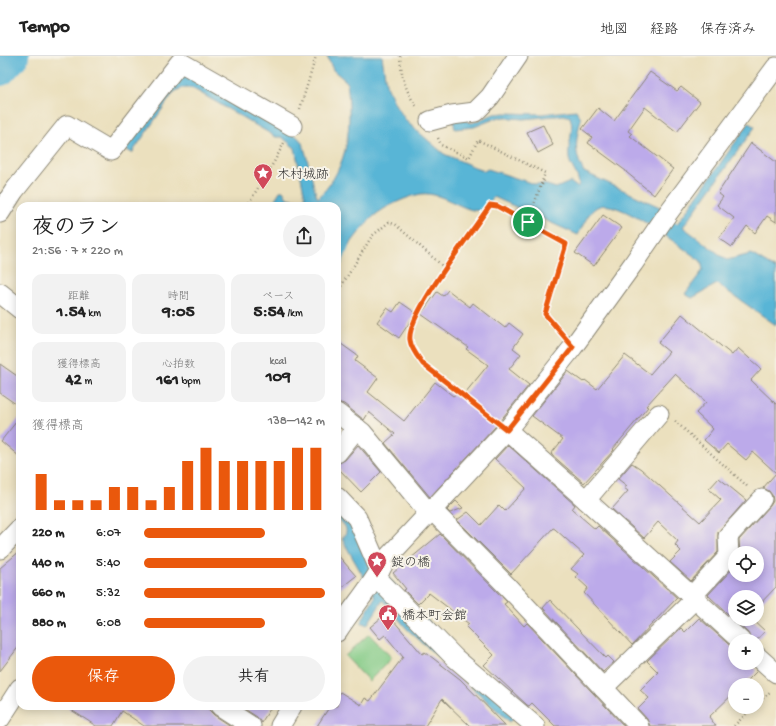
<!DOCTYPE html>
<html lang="ja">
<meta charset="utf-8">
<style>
body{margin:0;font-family:"Gochi Hand","Klee One",sans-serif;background:#f2f2f2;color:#222;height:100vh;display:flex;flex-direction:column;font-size:15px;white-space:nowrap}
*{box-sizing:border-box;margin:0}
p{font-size:13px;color:#767676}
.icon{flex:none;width:22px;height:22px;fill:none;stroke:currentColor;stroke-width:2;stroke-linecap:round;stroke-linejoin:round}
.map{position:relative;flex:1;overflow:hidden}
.sheet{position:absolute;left:16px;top:146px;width:325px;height:508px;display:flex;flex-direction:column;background:#fff;border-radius:12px;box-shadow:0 2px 10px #0003}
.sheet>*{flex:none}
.fabs{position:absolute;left:728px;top:490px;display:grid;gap:8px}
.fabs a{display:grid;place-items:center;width:36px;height:36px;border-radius:50%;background:#fff;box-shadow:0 2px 10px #0003;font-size:20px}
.pin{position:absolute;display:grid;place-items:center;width:34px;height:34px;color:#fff;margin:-17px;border:2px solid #fff;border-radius:50%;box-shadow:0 1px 4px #0007}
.round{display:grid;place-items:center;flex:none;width:42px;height:42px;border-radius:21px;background:#f2f2f2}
.headline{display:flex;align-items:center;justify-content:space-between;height:68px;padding:0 16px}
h1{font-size:22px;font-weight:700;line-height:30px}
.stats{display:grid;grid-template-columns:repeat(3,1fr);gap:6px;height:68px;padding:4px 16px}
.stats div{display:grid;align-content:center;border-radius:10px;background:#f2f2f2;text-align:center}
.stats b{font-size:17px;font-weight:700}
.stats small{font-size:11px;font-weight:400}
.stats p{font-size:11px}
.chart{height:112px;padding:8px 16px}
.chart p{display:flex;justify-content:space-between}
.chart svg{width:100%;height:72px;margin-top:4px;stroke:#ea580c;stroke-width:6}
.action{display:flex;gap:8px;margin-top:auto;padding:8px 16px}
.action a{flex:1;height:46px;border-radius:24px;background:#ea580c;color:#fff;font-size:16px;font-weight:700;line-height:46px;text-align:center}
.action a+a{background:#f2f2f2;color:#222}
ul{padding:0 16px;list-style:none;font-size:13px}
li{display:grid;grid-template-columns:64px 48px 1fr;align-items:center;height:30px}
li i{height:10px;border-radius:5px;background:#ea580c}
header{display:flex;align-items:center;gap:24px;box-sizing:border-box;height:56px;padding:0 20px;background:#fff;border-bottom:1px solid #e0e0e0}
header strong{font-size:19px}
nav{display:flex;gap:22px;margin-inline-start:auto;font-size:14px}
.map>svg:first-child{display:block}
.green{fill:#83ca85;stroke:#577a58}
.water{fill:#58b5d6;stroke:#427080}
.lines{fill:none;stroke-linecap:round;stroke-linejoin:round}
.stream{stroke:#58b5d6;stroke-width:5.5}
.river{stroke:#58b5d6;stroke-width:34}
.building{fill:#bcaaea}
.minor-casing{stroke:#8b8674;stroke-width:21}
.path{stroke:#8b8674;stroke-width:2.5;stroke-dasharray:1 3;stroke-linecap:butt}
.minor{stroke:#fff;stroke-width:19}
.route-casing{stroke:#fff;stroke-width:8}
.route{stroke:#ea580c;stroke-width:5}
.labels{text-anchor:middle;stroke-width:4;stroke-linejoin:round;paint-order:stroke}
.poi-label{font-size:13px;fill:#2b2b2b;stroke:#f7f3e8;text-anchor:start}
</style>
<header>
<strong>Tempo</strong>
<nav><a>地図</a><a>経路</a><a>保存済み</a></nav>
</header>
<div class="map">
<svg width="776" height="670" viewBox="0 0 776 670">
<rect width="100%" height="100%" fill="#f7f3e8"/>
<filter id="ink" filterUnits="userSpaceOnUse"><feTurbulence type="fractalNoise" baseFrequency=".025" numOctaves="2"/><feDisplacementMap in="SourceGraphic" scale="8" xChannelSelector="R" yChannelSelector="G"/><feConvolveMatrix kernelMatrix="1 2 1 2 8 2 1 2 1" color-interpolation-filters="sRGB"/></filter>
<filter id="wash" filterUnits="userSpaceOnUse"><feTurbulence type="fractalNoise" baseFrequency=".012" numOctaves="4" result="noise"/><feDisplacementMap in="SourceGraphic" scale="16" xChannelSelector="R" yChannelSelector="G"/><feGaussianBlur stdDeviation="0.9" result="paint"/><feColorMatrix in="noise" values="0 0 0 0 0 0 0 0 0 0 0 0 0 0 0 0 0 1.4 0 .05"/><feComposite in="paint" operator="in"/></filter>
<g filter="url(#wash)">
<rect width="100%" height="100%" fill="#ebe0be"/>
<!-- green -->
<path class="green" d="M369 578 392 602 369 625 345 600Z"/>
<!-- water -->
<g class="water">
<path d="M327 0H382L386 28 395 48 407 66 444 98 484 115 488 113 534 128 547 129 556 132 570 126 577 131 579 129C579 119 571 112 569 103 567 89 575 74 570 61L564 59 523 63 499 61 474 71 455 73 452 59 472 67 494 58 505 57 542 58 576 54 581 63C576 84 573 96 584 116L662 152 677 168 749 67 755 71 683 171 727 204 751 198 776 213V269L717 228 692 242 685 238 703 214 701 205C683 193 616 139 597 151 588 156 583 170 578 179L494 141C491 144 488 151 484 153 469 161 444 135 421 138 408 140 384 151 374 160 361 172 350 189 339 203L337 211V150H274L276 147 274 145 280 135H283L287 142 300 144 305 141 295 92 282 81H276L192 32H182L174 36 132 97 122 91 180 15C207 29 234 44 260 59 272 65 294 75 301 85 308 97 314 139 318 142 350 111 352 67 347 26L333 14Z"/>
<path d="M337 446 356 464 361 491 515 660 510 666 407 573 383 544 367 569 361 566 375 541 342 483C350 474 345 469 337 462Z"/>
</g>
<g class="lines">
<!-- stream -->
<path class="stream" d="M337 213 346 191"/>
<!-- river -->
<path class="river" d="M0 13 12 0"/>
</g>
<g id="blocks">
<!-- building -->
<g class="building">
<path d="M650 16 677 35 681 31 700 46 677 76 645 51 628 75 632 78 630 80 673 113 654 139 626 116V115L588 87 592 81 582 73 598 52 614 65Z"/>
<path d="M543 69 553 89 538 97 527 76Z"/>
<path d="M751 87 776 106V166L767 160 755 177 747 170 732 191 719 182 734 162 717 149 723 141 718 137Z"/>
<path d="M603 159 622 172 594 210 575 197Z"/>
<path d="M448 234 470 251 473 247 505 272 509 267 523 278 513 292 521 298 509 313 529 329 495 371 430 441 385 387 395 378 369 356 364 364 344 348 337 346V285L358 300 355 305 378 322 368 336 404 365 435 326 453 340 456 338 461 342 488 309 466 293 468 291 421 258 437 236 443 240Z"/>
<path d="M400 246 416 257 399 282 377 266 387 252 393 256Z"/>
<path d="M682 258 732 299 738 292 761 313 751 324 776 348V417L753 396 746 404 727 388 719 397 704 384 713 373 696 357 706 346 675 318 646 350 648 351 613 393 614 394 584 427 551 398 563 383 532 360 568 315 583 326 585 324 597 333 625 299 650 318 669 296 658 287Z"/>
<path d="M0 308 20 322V351L0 337Z"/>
<path d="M20 361V401L1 385Z"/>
<path d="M358 389 381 416 361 436 337 411V408L345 404Z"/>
<path d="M508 389 575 449 572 453 595 473 598 470 677 542 632 589 584 537 588 532 576 521 578 518 571 513 584 499 555 473 553 472 511 518 457 464 468 456 481 469 499 449 505 455 526 432 495 403Z"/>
<path d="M632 407 641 413 700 466 721 444 709 433 719 422 746 444 718 476V496L691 525 670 506 681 495 675 489 678 485 658 466 644 482 612 453 628 435 624 432 627 430 618 423Z"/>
<path d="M776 417V531L757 551V541H735V563H752L765 575 756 585H752L748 577 708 539 735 510V519H757V497H740L739 484 770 450 773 445 772 439 769 435 763 432Z"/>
<path d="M456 445 463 452 450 457 447 454Z"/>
<path d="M440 478 507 546 504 548 524 570 527 567 624 670H555L532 647 529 650 527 649 484 609 494 599 466 571 469 568 429 537 418 548 404 534 406 533 393 517Z"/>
<path d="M20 495V589L0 615V512Z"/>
<path d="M337 498 356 520 337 535Z"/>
<path d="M550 544 606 602 608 600 614 606 603 616 543 552Z"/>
<path d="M387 557 422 598 425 596 460 623 506 670H470L442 643 425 670H317L330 650H337V640L340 636 361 649 365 642 370 645 403 601 385 579 380 583 370 571Z"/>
<path d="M699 562 735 594V607H749L757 615 743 629H735V636L709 661 716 670H650L647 663 638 653 649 642 640 634 658 616 647 605 681 572 685 576Z"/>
<path d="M65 650H205L214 659 231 670H144L122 655 113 670H96Z"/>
<path d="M240 650H272L261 667 257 661Z"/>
</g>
</g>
</g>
<g filter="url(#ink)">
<use href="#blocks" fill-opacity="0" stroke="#8b8674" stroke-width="1"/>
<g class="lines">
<defs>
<g id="minor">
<path d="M430 65 452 59 475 56 490 41 518 0"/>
<path d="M0 157 14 135 67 69 111 95 180 6 292 70"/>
<path d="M0 237 20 253"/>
<path d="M337 357 362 376 428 456"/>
<path d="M507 374 586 444 659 358"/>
<path d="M337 397 357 372"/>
<path d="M337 441 357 462 380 515"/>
<path d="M586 444 741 585"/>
<path d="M431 453 507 530 639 670"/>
<path d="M0 493 20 472"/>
<path d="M377 522 455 602 535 670"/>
<path d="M692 540 729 500 728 480 762 443"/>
<path d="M337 576C353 551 373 529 387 502L507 374 573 291 633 208 668 157 776 11"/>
<path d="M757 600 776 617"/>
<path d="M603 632 695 543"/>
<path d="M220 650 251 670"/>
<path d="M0 663 20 632"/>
<path d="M280 670 292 650"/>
</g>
</defs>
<!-- minor casing -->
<use href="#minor" class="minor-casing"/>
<!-- path -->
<g class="path">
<path d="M400 0C401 18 406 38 418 52"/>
<path d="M300 53 316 0"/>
<path d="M438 82 441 89 469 102 478 84 545 117 528 166"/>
<path d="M542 129 545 122"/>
<path d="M247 150 274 106 284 87"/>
<path d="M446 213C434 231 407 261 410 284 411 293 418 301 423 308L493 362"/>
<path d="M337 237 372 180 389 166 396 169 446 213 490 149 497 150 566 188 545 258 561 277"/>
<path d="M675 365 748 431"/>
<path d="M757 648 771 635"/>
<path d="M734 670 753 651"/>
</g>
<!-- minor -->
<use href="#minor" class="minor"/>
</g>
</g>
<g class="lines" filter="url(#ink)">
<defs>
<path id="route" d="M490 149 497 150 566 188 545 258 573 291 507 374 423 308C418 301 411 293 410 284 406 259 474 174 490 149Z"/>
</defs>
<!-- route casing -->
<use href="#route" class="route-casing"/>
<!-- route -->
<use href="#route" class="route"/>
</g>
<!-- icons -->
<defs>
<symbol id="sight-pin" viewBox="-11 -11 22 30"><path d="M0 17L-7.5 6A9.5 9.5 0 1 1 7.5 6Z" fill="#d1495b" stroke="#f7f3e8"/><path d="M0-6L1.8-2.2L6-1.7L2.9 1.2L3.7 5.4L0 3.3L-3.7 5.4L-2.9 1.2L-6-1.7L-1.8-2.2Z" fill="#fff"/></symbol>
<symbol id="civic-pin" viewBox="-11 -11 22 30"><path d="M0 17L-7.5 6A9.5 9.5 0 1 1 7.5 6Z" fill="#d1495b" stroke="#f7f3e8"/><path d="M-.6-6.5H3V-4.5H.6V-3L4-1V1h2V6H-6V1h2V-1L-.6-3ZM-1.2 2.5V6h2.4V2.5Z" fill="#fff"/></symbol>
</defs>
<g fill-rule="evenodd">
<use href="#sight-pin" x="252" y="106" width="22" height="30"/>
<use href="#sight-pin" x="366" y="494" width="22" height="30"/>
<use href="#civic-pin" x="377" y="547" width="22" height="30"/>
</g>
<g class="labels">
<!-- poi labels -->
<g class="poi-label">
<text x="277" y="122">木村城跡</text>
<text x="391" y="510">錠の橋</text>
<text x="402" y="563">橋本町会館</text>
</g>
</g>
</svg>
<div class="fabs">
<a><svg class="icon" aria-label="locate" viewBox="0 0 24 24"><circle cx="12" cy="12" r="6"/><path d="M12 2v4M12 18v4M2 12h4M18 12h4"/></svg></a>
<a><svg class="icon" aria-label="layers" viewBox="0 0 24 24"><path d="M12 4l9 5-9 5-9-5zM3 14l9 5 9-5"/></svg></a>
<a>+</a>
<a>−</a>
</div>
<div class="pin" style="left:528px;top:166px;background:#1e9e55"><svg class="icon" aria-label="arrive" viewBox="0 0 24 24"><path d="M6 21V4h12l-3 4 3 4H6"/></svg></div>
<section class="sheet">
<div class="headline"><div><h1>夜のラン</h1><p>21:56 · 7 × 220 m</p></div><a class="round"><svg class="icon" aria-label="share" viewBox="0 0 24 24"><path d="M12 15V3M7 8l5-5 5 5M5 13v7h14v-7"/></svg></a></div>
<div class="stats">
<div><p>距離</p><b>1.54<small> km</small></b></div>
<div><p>時間</p><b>9:05</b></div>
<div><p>ペース</p><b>5:54<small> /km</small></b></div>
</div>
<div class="stats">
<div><p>獲得標高</p><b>42<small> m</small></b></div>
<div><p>心拍数</p><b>161<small> bpm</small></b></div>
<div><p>kcal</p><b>109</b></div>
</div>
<div class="chart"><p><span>獲得標高</span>138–142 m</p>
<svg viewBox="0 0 160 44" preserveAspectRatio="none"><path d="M5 44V22M15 44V38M25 44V38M35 44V38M45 44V30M55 44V30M65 44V38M75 44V30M85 44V14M95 44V6M105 44V14M115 44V14M125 44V14M135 44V14M145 44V6M155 44V6"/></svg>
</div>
<ul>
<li><b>220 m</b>6:07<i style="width:67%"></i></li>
<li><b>440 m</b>5:40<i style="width:90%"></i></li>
<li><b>660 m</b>5:32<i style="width:100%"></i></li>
<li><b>880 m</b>6:08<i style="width:67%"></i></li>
</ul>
<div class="action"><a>保存</a><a>共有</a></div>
</section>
</div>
